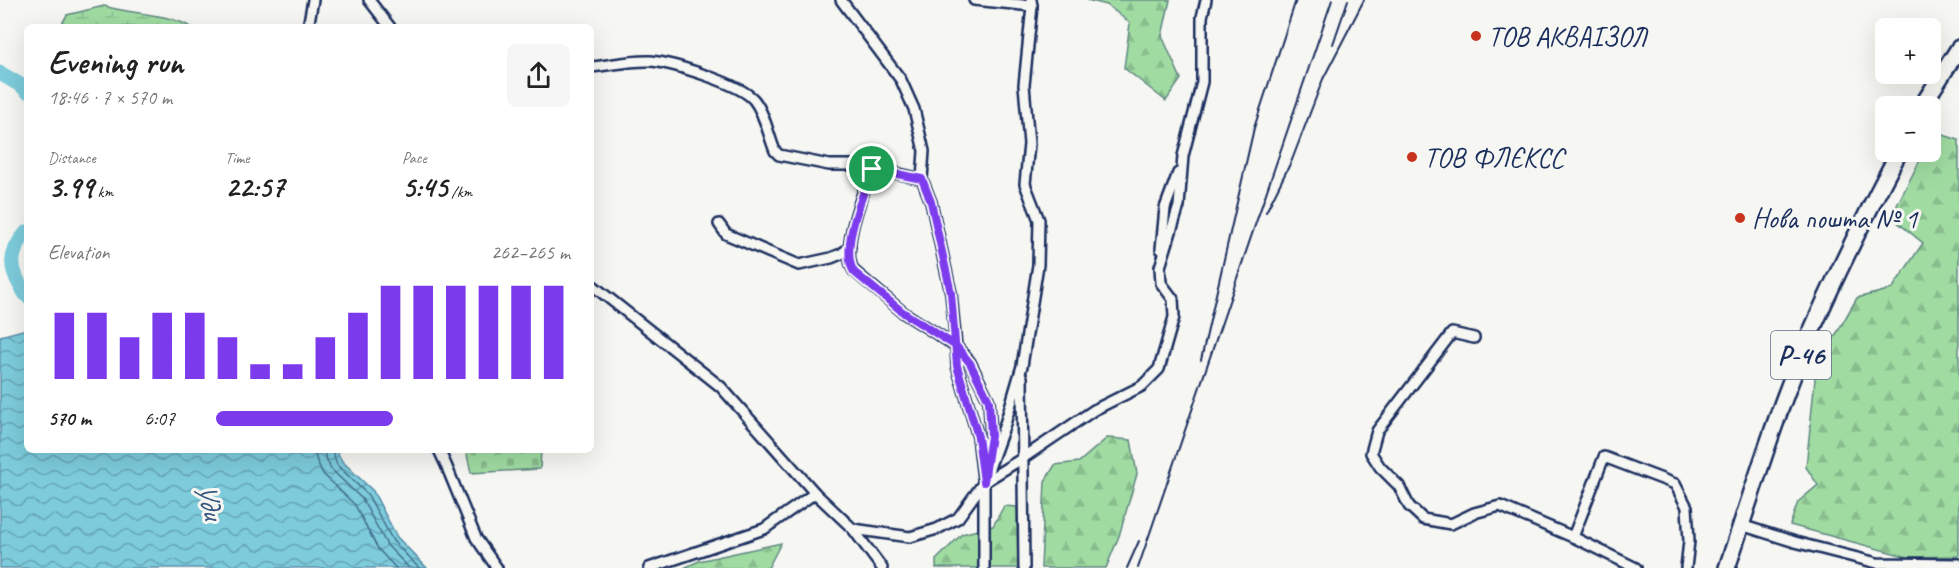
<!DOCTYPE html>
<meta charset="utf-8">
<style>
body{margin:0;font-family:Caveat,sans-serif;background:#f6f6f6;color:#222;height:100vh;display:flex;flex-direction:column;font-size:22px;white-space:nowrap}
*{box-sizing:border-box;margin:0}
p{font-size:20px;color:#767676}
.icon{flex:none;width:33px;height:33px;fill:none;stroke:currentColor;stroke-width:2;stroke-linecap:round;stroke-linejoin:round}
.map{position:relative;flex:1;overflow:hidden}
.sheet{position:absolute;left:24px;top:24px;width:570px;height:429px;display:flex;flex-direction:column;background:#fff;border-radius:9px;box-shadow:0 6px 24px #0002}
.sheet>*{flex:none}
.buttons{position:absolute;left:1875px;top:18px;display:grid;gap:12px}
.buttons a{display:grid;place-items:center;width:66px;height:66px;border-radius:9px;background:#fff;box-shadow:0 6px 24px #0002;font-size:30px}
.pin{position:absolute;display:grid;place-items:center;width:51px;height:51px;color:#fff;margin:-26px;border:3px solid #fff;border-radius:50%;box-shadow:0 2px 6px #0007}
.round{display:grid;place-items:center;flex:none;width:63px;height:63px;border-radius:9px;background:#f6f6f6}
.overview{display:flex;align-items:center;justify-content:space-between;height:102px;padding:0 24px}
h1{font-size:33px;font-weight:700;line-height:45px}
.metrics{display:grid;grid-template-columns:repeat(3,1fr);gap:9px;height:102px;padding:6px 24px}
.metrics div{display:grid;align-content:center}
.metrics b{font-size:30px;font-weight:700}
.metrics small{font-size:16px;font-weight:400}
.metrics p{font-size:16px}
.chart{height:168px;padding:12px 24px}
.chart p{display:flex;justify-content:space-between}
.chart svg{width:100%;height:108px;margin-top:6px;stroke:#7c3aed;stroke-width:6}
ul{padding:0 24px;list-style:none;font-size:20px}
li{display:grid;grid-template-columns:96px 72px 1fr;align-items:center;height:45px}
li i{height:15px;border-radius:8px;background:#7c3aed}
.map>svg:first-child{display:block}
.forest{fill:url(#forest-firs);stroke:#5e8680;stroke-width:1.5}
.wetland{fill:url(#wetland-marsh);stroke:#5e8680;stroke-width:1.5}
.cemetery{fill:url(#cemetery-stones);stroke:#5e8680;stroke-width:1.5}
.water{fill:url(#water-waves);stroke:#568da9;stroke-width:1.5}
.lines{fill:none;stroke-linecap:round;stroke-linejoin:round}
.shore{stroke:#426d90;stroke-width:1.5}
.river{stroke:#7dcbdb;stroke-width:15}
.minor-casing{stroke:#1b2f5e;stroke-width:14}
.primary-casing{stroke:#1b2f5e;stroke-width:20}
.minor{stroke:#f6f6f2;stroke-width:9}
.primary{stroke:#f6f6f2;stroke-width:15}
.rail{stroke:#1b2f5e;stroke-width:2}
.route-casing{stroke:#fff;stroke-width:12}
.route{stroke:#7c3aed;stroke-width:8}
.poi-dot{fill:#c8321e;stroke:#f6f6f2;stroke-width:2}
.labels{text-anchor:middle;stroke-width:6;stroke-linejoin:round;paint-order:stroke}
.shield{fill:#f6f6f2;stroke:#5d6b8a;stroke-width:1.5}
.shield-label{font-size:27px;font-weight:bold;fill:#1b2f5e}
.poi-label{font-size:28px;fill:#1b2f5e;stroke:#f6f6f2;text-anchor:start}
.water-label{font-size:30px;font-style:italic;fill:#34567d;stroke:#f6f6f2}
</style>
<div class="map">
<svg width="1959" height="568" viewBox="0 0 1959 568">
<defs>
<pattern id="forest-firs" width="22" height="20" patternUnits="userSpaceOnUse" patternTransform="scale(1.5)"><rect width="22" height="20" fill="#a0dca2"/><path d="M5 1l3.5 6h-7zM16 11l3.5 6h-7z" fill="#89bd8e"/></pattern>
<pattern id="wetland-marsh" width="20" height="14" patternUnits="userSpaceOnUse" patternTransform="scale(1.5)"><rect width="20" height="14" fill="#a0dca2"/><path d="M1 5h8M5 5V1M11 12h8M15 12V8" fill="none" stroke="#89bd8e"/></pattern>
<pattern id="cemetery-stones" width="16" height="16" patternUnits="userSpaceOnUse" patternTransform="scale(1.5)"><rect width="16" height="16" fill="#a0dca2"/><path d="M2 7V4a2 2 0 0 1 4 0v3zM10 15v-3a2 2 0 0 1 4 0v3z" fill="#89bd8e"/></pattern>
<pattern id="water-waves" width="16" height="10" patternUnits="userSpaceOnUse" patternTransform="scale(1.5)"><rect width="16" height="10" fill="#7dcbdb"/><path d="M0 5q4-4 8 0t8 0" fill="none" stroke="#66a5b5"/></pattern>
</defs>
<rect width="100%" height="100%" fill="#f6f6f2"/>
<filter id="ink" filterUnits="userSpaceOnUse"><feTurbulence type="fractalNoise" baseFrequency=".0167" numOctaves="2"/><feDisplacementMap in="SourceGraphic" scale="12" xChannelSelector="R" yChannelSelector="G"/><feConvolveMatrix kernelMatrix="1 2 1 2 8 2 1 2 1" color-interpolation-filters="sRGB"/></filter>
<g filter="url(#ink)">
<!-- forest -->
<g class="forest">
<path d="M1087 0H1170L1162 36 1181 79 1166 101 1124 68 1130 23 1107 5Z"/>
<path d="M1934 132 1959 140V556L1908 557 1790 525 1798 502 1818 485 1806 467 1816 369 1857 298 1892 289 1923 243 1891 217 1924 152H1930L1931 140Z"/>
<path d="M1107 438 1131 440 1137 474 1119 536 1106 568H1041L1045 481 1055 465 1079 462Z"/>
<path d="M1004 506 1017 507 1018 568H936V560L962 534 993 526Z"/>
<path d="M781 543 768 568H684L699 561Z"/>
</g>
<!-- wetland -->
<path class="wetland" d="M104 6C133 15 164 12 191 27H60L67 15Z"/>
<!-- cemetery -->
<path class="cemetery" d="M466 450H541L540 469 471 473Z"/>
<!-- water -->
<path class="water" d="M27 329V450H336L342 461 373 491 397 537 427 568H0V336Z"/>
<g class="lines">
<!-- shore -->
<g class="shore">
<path d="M315 450 316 459 323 474 355 505 378 549 396 568"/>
<path d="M324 450 325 456 331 469 362 499 387 545 409 568"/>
<path d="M332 450 337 465 368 495 393 541 419 568"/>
</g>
<!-- river -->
<g class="river">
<path d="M0 73 22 86 27 91"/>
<path d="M27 232C6 255 10 272 27 296"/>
</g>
<defs>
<g id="minor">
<path d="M369 0 390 27"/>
<path d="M841 0 901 80 914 109 924 151 922 179 931 202 951 293 956 346 970 362 989 401 991 436 987 462"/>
<path d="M974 0 1032 6"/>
<path d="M308 27 313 0"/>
<path d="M591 67C611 65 631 60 651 61 672 63 741 84 754 100 765 114 768 134 775 151L779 155 829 165H859L922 179"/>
<path d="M871 169C864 193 839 249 854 271L904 313 956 346 957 366 978 437 983 479"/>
<path d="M719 224 726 234 799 265 831 258 841 254 850 247"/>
<path d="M1161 249 1165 208 1178 173"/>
<path d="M591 284 721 387 815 493 853 529 882 568"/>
<path d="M1474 338 1452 333 1377 431 1371 453 1380 467 1399 486 1409 506 1423 519 1451 524 1474 513 1500 506 1573 537"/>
<path d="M1022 377 1024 568"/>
<path d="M439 450 446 465 476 538 497 568"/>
<path d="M1741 525 1795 542 1877 563 1959 564"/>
<path d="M853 529 910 537 937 529 958 518 984 482 1023 458 1094 410 1142 386 1159 369 1174 317 1173 299 1161 283 1160 267 1179 206 1183 156 1202 82V17L1206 0"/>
<path d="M649 568 764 529 815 493"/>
<path d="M984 568V482L1005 424 1022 366 1038 265 1039 220 1025 184 1029 144 1024 85 1032 6 1031 0"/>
<path d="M1636 568 1573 537 1604 457 1675 484 1687 507 1689 541 1686 568"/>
</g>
<g id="primary">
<path d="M1922 106 1959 48"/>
<path d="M1727 568C1751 496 1773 423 1802 353 1831 284 1864 218 1899 152"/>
</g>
</defs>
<!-- minor casing -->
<use href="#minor" class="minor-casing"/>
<!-- primary casing -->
<use href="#primary" class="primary-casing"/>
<!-- minor -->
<use href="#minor" class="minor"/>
<!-- primary -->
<use href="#primary" class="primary"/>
<!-- rail -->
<g class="rail">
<path d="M1333 44 1348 0"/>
<path d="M1266 212 1292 160 1323 79 1364 0"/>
<path d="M1201 360 1254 128 1296 0"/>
<path d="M1127 568 1139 541"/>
<path d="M1138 568 1332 0"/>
</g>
</g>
</g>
<g class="lines" filter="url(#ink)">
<defs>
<path id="route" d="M872 169 922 179 931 202 951 293 957 366 978 437 984 482 991 436 989 401 970 363 956 346 904 313 854 272C839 249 864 193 872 169"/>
</defs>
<!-- route casing -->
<use href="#route" class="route-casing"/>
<!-- route -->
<use href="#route" class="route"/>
</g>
<!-- markers -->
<g class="poi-dot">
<circle cx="1476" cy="36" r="6"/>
<circle cx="1412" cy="157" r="6"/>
<circle cx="1740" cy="218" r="6"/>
</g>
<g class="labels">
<!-- shield labels -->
<rect class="shield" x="1771" y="331" width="60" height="48" rx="4.5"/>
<g class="shield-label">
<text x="1801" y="364">Р-46</text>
</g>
<!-- poi labels -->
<g class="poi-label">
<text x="1488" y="46">ТОВ АКВАІЗОЛ</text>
<text x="1424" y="167">ТОВ ФЛЄКСС</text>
<text x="1752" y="228">Нова пошта № 1</text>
</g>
<!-- water labels -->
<g class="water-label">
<text transform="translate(209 500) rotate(71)" y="10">Уди</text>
</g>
</g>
</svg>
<div class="buttons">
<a>+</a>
<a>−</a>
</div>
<div class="pin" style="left:872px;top:169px;background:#1e9e55"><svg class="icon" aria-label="arrive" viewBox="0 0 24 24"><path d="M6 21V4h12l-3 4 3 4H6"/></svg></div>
<section class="sheet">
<div class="overview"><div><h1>Evening run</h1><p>18:46 · 7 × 570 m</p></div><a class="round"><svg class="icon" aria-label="share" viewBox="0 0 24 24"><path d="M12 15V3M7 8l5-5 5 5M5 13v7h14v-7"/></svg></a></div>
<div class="metrics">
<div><p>Distance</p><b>3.99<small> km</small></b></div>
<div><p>Time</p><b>22:57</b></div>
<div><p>Pace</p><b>5:45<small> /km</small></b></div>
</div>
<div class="chart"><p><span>Elevation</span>262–265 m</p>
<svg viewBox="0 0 160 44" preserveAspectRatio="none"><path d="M5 44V17M15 44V17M25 44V27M35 44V17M45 44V17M55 44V27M65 44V38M75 44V38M85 44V27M95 44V17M105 44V6M115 44V6M125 44V6M135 44V6M145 44V6M155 44V6"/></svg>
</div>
<ul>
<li><b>570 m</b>6:07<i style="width:50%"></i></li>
</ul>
</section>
</div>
